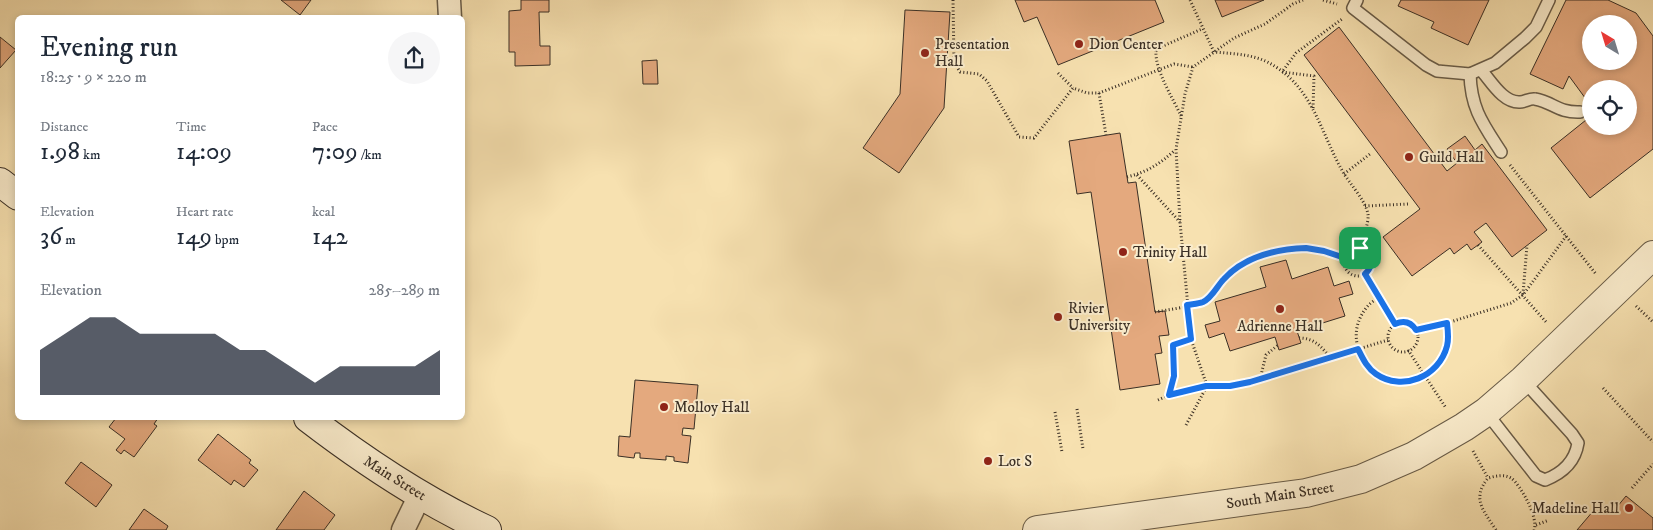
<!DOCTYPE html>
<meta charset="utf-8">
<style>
body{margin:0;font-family:"IM FELL DW Pica",serif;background:#f6f6f7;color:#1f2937;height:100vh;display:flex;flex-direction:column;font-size:19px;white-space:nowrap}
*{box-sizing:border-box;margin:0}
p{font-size:16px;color:#747a83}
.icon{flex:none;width:28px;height:28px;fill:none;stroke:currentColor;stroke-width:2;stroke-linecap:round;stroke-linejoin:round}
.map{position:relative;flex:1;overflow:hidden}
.panel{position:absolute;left:15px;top:15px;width:450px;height:405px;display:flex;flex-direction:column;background:#fff;border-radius:8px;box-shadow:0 2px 8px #0003}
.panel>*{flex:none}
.needle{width:32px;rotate:322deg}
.fabs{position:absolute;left:1582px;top:15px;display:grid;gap:10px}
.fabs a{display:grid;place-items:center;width:55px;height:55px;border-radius:50%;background:#fff;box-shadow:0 2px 8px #0003;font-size:25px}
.pin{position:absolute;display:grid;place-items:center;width:42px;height:42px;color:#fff;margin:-21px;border-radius:10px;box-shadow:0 2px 8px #0006}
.round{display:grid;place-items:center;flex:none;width:52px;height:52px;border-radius:26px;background:#f6f6f7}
.headline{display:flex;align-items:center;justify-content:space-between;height:85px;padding:0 25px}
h1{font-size:28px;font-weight:600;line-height:38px}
.stats{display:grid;grid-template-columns:repeat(3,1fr);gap:8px;height:85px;padding:5px 25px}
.stats div{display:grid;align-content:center}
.stats b{font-size:25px;font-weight:600}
.stats small{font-size:14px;font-weight:400}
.stats p{font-size:14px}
.chart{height:140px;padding:10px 25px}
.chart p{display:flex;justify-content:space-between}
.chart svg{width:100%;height:90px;margin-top:5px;fill:#111827;opacity:.7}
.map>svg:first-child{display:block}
.building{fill:#e4a97e;stroke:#3a2f25;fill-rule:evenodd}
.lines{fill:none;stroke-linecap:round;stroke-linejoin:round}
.service-casing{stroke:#695c48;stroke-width:14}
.minor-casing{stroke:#695c48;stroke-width:25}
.tertiary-casing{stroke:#695c48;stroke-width:30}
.secondary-casing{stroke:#3a2f25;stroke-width:30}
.path{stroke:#3a2f25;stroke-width:3;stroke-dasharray:1 2.5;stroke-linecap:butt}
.service{stroke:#faeccc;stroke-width:11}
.minor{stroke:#faeccc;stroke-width:22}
.tertiary{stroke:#faeccc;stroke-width:28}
.secondary{stroke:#faeccc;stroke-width:28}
.route-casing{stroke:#fff;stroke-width:10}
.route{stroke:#1a73e8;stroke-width:6}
.poi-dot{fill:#8f2418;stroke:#faeccc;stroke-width:2}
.labels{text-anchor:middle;stroke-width:4;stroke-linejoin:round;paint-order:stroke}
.poi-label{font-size:15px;fill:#3a2f25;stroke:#faeccc;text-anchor:start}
.street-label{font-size:15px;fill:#3a2f25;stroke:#faeccc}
</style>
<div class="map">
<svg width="1653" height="530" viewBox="0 0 1653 530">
<rect width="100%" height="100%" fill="#f7e1b0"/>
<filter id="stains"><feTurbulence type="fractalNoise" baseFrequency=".004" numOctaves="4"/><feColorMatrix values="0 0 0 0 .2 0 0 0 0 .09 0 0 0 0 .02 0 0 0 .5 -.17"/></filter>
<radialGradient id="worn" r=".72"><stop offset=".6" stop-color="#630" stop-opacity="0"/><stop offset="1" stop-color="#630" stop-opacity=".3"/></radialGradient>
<!-- building -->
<g class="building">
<path d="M281 0H311L300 15Z"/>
<path d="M521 0H549V12H539L540 46H550V65L515 66V52H509V11L521 10Z"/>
<path d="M1015 0H1155L1164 22 1058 65 1037 17 1024 22Z"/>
<path d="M1215 0H1264L1222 17Z"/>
<path d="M1401 0H1489L1468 45 1431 28 1434 22 1398 6Z"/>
<path d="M1566 0H1608L1636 13 1653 36V149L1590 198 1551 148 1591 116V126H1629V89H1591V106L1569 76 1563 89 1530 74ZM1591 24H1629V61H1591Z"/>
<path d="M905 10 950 12 944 108 899 173 863 148 900 94Z"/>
<path d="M1339 27 1447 171 1457 163 1447 149 1465 136 1475 150 1482 144 1547 230 1512 257 1486 223 1474 232 1482 242 1478 245 1471 250 1467 244 1454 254 1450 248 1412 276 1383 237 1420 209 1304 55Z"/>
<path d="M0 37 16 50 0 68Z"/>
<path d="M657 60 658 84H643L642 61Z"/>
<path d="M1120 133 1128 183 1136 182 1155 312 1165 311 1169 335 1159 336 1162 353 1155 354 1160 384 1120 390 1091 192 1077 194 1069 141Z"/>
<path d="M1286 260 1292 279 1328 267 1334 286 1349 281 1353 294 1339 298 1345 316 1297 331 1301 343 1279 350 1275 337 1230 351 1224 333 1209 338 1205 325 1220 321 1215 302 1266 287 1260 267Z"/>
<path d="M635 380 698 385 694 429 683 428 682 435 691 436 688 463 674 461V457L666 456V460L640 458V453H635L634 458 618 456 619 436 630 437Z"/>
<path d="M116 418H158L154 424 157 426 134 457 124 450 121 454 116 450 125 439 109 427Z"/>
<path d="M218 434 251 460 249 463 258 470 244 487 234 480 231 485 198 460Z"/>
<path d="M81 462 112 485 96 507 65 483Z"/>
<path d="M304 491 335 515 324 530H276Z"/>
<path d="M1626 496 1653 518V530H1577L1600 503 1612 513Z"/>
<path d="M144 509 168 526 166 530H129Z"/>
</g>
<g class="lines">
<defs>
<g id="service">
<path d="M1357 0 1353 8 1426 65 1437 71 1470 74 1495 63 1525 38 1536 27 1549 0"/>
<path d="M1481 70C1491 81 1503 103 1520 102 1525 102 1530 98 1535 99 1553 102 1558 113 1580 112"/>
<path d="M1470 74C1471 109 1483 124 1501 152"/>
<path d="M1486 412 1536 476 1545 480C1563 473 1575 462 1578 443L1572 434 1523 380"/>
</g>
<g id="minor">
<path d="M449 0 450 18"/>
<path d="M403 530 420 495"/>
</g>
<path id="tertiary" d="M1037 530 1306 493 1361 479 1414 456 1464 427 1486 412 1523 380 1653 255"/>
<g id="secondary">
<path d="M0 182 18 196"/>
<path d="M308 418C364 461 422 500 487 530"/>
</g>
</defs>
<!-- service casing -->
<use href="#service" class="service-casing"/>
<!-- minor casing -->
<use href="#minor" class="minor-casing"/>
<!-- tertiary casing -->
<use href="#tertiary" class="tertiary-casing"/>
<!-- secondary casing -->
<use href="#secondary" class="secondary-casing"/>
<!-- path -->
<g class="path">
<path d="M953 0 954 62 960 72 979 74 987 81 1019 137 1034 138 1073 88 1087 93H1099L1174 64 1193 67"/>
<path d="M1190 0 1214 52C1236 54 1257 54 1276 67 1314 91 1322 136 1343 172 1349 183 1367 202 1368 215 1369 223 1362 240 1360 248"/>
<path d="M1323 0 1337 4"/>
<path d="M1058 73 1073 88"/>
<path d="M1099 93 1106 135"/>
<path d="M1313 108 1314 76 1282 72 1296 53 1342 19"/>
<path d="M1181 116C1173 98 1155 71 1156 51L1163 46 1202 29"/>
<path d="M1510 165 1596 274"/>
<path d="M1344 174 1370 154"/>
<path d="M1137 175 1180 222"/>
<path d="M1127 177C1147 172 1160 164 1175 150"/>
<path d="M1365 206 1408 204"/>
<path d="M1478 245 1547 323"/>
<circle cx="1358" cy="262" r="14"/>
<path d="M1365 274 1395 324"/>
<path d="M1523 294 1527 245"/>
<path d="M1379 297C1375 300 1370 303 1367 307 1330 352 1397 411 1436 366 1447 354 1449 340 1447 323"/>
<path d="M1636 306 1653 322"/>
<path d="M1155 312C1166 310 1196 306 1204 302 1213 297 1219 283 1227 276 1262 245 1302 242 1345 258"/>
<circle cx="1403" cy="337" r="15"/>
<path d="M1416 330 1447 323 1511 303 1523 295 1567 235"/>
<path d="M1299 338C1315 338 1321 347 1331 358"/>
<path d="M1408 350 1446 408"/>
<path d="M1260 379 1266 355 1278 345"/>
<path d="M1603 388 1653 442"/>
<path d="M1169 395 1174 376 1173 345 1191 339"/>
<path d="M1158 400 1169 395 1207 386H1230L1250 382 1388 340"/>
<path d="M1077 409 1083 449"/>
<path d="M1055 412 1062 452"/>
<path d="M1186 425 1207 386 1191 339 1180 222 1176 149 1185 94 1193 67 1234 38 1265 24 1293 4 1303 0"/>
<path d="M1473 451 1488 478"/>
<path d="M1632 488 1653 464"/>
<path d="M1536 525 1549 520"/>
<path d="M1496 530C1484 511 1471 499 1488 478 1496 476 1504 474 1511 478 1521 485 1539 519 1534 530"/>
</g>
<!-- service -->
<use href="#service" class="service"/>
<!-- minor -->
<use href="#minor" class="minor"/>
<!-- tertiary -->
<use href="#tertiary" class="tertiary"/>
<!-- secondary -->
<use href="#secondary" class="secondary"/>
</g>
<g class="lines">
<defs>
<path id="route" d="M1306 248 1324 251 1345 258 1352 249C1369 246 1378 262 1365 274L1395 324C1404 320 1411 322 1416 330L1447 323C1448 331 1449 339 1447 346 1439 377 1402 392 1376 374 1367 368 1363 359 1358 349L1250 382 1230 386H1206L1169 395 1174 376 1173 345 1191 339 1187 305C1192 304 1198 304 1203 302 1212 298 1217 286 1224 279 1245 256 1276 249 1306 248Z"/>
</defs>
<!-- route casing -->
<use href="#route" class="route-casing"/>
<!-- route -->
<use href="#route" class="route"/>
</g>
<!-- markers -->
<g class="poi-dot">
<circle cx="1079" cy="44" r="5"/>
<circle cx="925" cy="53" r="5"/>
<circle cx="1409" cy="157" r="5"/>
<circle cx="1123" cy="252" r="5"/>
<circle cx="1280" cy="309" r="5"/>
<circle cx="1058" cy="317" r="5"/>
<circle cx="664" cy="407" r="5"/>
<circle cx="988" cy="461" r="5"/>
<circle cx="1629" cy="508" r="5"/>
</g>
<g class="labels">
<!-- poi labels -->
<g class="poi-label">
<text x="935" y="49">Presentation<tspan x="935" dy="17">Hall</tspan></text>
<text x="1089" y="49">Dion Center</text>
<text x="1419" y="162">Guild Hall</text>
<text x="1133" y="257">Trinity Hall</text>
<text x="1068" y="313">Rivier<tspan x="1068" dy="17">University</tspan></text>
<text x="1280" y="331" text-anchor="middle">Adrienne Hall</text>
<text x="674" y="412">Molloy Hall</text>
<text x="998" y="466">Lot S</text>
<text x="1619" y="513" text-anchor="end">Madeline Hall</text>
</g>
<!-- street labels -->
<g class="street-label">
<text transform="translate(395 478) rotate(32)" y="5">Main Street</text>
<text transform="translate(1280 495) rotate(-9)" y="5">South Main Street</text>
</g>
</g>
<rect width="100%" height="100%" filter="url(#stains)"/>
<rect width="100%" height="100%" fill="url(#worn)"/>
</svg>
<div class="fabs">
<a><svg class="needle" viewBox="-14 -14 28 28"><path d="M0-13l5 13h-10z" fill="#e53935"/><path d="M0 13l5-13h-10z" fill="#747a83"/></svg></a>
<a><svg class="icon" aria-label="locate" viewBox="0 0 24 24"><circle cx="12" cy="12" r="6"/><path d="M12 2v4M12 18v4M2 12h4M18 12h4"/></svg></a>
</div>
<div class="pin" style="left:1360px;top:248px;background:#1e9e55"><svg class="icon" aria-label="arrive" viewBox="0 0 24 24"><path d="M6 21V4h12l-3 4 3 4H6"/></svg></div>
<section class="panel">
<div class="headline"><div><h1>Evening run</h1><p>18:25 · 9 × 220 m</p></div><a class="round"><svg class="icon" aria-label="share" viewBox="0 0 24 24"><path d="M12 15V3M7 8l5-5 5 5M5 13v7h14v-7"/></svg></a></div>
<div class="stats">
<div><p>Distance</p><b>1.98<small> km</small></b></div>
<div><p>Time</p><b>14:09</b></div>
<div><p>Pace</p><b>7:09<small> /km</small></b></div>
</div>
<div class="stats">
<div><p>Elevation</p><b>36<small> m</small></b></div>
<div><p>Heart rate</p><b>149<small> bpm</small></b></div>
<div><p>kcal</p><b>142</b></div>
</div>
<div class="chart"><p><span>Elevation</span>285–289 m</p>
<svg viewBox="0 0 160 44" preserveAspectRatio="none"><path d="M0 44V22L10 14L20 6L30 6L40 14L50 14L60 14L70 14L80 22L90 22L100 30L110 38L120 30L130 30L140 30L150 30L160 22V44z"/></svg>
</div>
</section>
</div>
